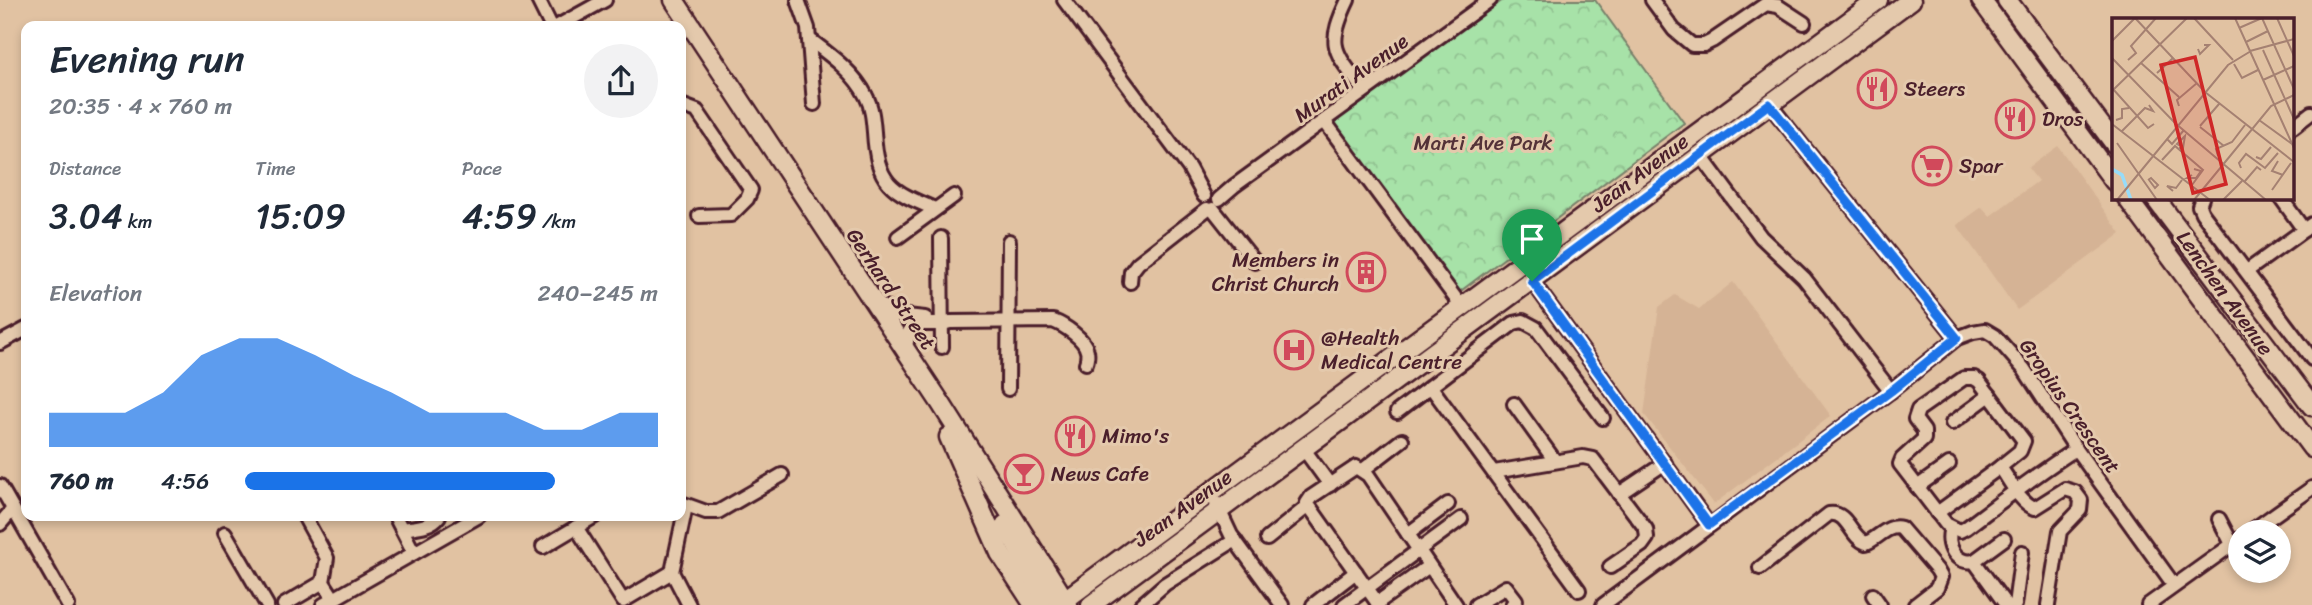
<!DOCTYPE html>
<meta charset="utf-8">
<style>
body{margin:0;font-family:Sriracha,sans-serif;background:#f2f2f3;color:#1f2937;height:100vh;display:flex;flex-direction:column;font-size:26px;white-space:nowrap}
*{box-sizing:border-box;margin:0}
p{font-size:23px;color:#747a83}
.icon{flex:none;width:38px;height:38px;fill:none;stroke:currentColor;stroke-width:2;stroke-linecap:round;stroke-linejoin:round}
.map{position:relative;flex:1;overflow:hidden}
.panel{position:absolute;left:21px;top:21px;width:665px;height:500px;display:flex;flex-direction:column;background:#fff;border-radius:14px;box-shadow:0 4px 10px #0003}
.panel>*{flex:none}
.tools{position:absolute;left:2228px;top:520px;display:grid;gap:14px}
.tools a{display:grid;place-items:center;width:63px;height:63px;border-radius:50%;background:#fff;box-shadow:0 4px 10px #0003;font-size:35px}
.pin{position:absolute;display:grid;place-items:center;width:60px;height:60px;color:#fff;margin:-72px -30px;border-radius:50% 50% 50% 0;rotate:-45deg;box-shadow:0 0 7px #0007}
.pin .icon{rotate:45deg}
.round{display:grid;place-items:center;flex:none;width:74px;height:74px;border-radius:37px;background:#f2f2f3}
.head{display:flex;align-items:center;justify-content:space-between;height:119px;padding:0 28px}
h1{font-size:38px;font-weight:600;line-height:52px}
.metrics{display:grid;grid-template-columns:repeat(3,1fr);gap:10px;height:119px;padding:7px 28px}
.metrics div{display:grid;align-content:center}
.metrics b{font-size:35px;font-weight:600}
.metrics small{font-size:19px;font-weight:400}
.metrics p{font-size:19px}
.chart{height:196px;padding:14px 28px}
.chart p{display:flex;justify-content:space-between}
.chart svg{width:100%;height:126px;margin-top:7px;fill:#1a73e8;opacity:.7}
ul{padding:0 28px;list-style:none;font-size:23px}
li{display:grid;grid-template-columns:112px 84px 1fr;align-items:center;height:52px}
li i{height:18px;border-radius:9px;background:#1a73e8}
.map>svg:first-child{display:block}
.built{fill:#d5b395}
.park{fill:url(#park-crowns);stroke:#78806a;stroke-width:2}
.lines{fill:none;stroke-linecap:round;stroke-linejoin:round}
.street-casing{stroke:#4a1f2b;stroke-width:18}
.secondary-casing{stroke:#4a1f2b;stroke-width:23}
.street{stroke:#e4c9ac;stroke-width:12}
.secondary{stroke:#e4c9ac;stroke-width:18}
.route-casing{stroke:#fff;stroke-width:14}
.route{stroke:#1a73e8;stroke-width:9}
.labels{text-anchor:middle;stroke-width:6;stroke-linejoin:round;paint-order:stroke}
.street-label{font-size:21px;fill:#4a1f2b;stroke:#e4c9ac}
.poi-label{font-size:21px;fill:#4a1f2b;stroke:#e4c9ac;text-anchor:start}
.park-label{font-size:21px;fill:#533238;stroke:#e4c9ac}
.inset-river{fill:none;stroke:#97dcf9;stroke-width:3.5}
.inset-road{fill:none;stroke:#a58172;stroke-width:2}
.view{fill:#cf2828;fill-opacity:0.15;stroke:#cf2828;stroke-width:3.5}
.inset-edge{fill:none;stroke:#4a1f2b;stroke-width:3.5}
</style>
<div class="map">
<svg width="2312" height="605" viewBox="0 0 2312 605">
<defs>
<pattern id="park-crowns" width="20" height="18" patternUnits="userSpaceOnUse" patternTransform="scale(1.75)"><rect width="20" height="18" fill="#a7e2a8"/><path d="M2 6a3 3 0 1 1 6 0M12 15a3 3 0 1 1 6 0" fill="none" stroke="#91c191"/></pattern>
</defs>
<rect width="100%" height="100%" fill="#e1c2a2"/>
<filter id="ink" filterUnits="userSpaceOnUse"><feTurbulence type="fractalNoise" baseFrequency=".0143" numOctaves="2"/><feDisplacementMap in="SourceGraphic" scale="14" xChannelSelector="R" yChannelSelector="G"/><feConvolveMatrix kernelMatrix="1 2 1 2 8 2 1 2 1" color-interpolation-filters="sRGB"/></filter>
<g filter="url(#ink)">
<!-- built -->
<g class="built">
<path d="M2058 146 2121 234 2017 310 1957 225 1982 207 1990 216 2038 181 2028 168Z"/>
<path d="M1733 282 1831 416 1714 504 1644 414 1659 307 1675 295 1699 309Z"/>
</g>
<!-- park -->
<path class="park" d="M1503 0H1595L1684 123 1458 293 1331 124Z"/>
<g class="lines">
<defs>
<g id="street">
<path d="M538 0 551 26"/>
<path d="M798 0 808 28 814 104"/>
<path d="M1064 0 1189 168 1204 196"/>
<path d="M1348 0C1325 48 1335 51 1364 91"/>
<path d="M1652 0 1674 30 1692 45H1704L1712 41 1766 4 1778 6 1804 23"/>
<path d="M558 26 605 0"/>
<path d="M809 39C830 55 854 72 866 96 872 107 873 120 874 132 877 183 890 191 935 209"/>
<path d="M1769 104 1957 338"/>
<path d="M681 105 697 111 751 190 747 199 731 215 699 216"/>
<path d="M1325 122 1462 307"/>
<path d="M2293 127 2311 113"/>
<path d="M1701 156 1761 237 1804 278 1891 391"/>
<path d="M2202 198 2199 206 2202 213 2312 359"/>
<path d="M2281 198 2304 230"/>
<path d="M1219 199 1234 186 1490 0"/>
<path d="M1213 209 1255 262"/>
<path d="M898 237 954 196"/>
<path d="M941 238 942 347"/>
<path d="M2247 271 2312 224"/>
<path d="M1532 281 1709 525"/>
<path d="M1130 282 1131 272 1138 263 1207 209"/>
<path d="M880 305 897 315 925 318"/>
<path d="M0 343 26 329"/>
<path d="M905 351 909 332 916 324H943L950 322 1053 321C1064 325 1085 339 1087 351 1088 353 1087 361 1086 363"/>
<path d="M1431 387 1579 590"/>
<path d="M1008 389 1009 241"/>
<path d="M1514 404 1555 461"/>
<path d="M1397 412 1514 323 1523 321 1536 328 1603 418"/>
<path d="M1952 423 1990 395"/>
<path d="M1303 448 1330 485"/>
<path d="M1363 470 1402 440"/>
<path d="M1494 472 1583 457 1593 459 1646 529 1647 538 1642 545 1610 567"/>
<path d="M0 486 68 605"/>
<path d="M1917 487 1949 464"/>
<path d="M1619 494 1665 463"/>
<path d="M681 503 706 512H718L782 475"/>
<path d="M1216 503 1231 535 1282 605"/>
<path d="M686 506 672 572 689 605"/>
<path d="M1937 513 2000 467"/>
<path d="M304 516 327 558 323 582 334 599"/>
<path d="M395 516 414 553"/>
<path d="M2219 519 2232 544"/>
<path d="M0 524 13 509"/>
<path d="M576 527 623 601 672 572"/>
<path d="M1951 528C1945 545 1956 565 1974 561"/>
<path d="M403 529C415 527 431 527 439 516"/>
<path d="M2250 532 2312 488"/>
<path d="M225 533 267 605"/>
<path d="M1408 534 1448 504"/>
<path d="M1267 539 1308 506"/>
<path d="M2004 539 1974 561 2006 605"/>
<path d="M543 547 595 516"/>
<path d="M1760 568 1829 514C1848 511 1850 537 1866 543 1878 539 1887 524 1901 528L1937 570 1941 577 1937 588 1915 605"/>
<path d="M1873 595 1880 605"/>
<path d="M1377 603 1429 566"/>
<path d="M284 605 323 582"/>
<path d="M323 605 479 516"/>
<path d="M1141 605 1165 584 1235 540"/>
<path d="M1313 605 1356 572"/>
<path d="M1344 605 1461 519"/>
<path d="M1379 605 1307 503 1311 497 1356 467 1368 475 1456 605"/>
<path d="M1476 605 1506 587 1516 600 1512 605"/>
<path d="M1603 605 1891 391 1957 338 1973 332 1985 330 1995 336 2024 369 2076 449 2174 585"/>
<path d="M2015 605 2022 552"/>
<path d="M2048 605 2060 531 2080 510 2081 500 2075 492 2065 489 2035 508C2021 504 2009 479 2000 467L2020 451 2024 441 1979 381 1974 378H1964L1918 410 1915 419 1924 431V439L1902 459 1900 464 1946 524 1960 531 1966 528C2002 501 2038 473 2076 449"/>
<path d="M2148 605 2240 539"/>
</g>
<g id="secondary">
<path d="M674 0 940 402 1068 605"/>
<path d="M1981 0 2114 181"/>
<path d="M2007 0 2114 143"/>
<path d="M2127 198 2312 448"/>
<path d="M2155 198 2312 406"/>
<path d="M949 437 1000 553 1034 605"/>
<path d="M1005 525 1049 605"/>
<path d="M1058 605 1878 0"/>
<path d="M1091 605 1911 0"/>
</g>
</defs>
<!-- street casing -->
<use href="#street" class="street-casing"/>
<!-- secondary casing -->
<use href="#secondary" class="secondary-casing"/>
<!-- street -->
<use href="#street" class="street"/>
<!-- secondary -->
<use href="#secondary" class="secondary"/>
</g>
</g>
<g class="lines" filter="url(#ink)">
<defs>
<path id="route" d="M1769 104 1957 338 1891 391 1709 525 1532 281Z"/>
</defs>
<!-- route casing -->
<use href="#route" class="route-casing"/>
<!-- route -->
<use href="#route" class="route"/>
</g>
<!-- icons -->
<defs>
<symbol id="restaurant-ring" viewBox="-11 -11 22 22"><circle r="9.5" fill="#e4c9ac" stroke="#d1495b" stroke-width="1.5"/><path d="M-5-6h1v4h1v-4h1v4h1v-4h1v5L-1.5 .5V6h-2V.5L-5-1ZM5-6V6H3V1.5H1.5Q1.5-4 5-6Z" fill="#d1495b"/></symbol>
<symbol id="supermarket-ring" viewBox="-11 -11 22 22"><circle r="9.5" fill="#e4c9ac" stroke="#d1495b" stroke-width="1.5"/><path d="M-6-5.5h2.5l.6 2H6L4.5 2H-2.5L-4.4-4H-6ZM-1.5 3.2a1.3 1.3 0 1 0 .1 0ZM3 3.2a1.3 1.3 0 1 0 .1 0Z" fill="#d1495b"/></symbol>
<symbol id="building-ring" viewBox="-11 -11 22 22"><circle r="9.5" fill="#e4c9ac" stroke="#d1495b" stroke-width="1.5"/><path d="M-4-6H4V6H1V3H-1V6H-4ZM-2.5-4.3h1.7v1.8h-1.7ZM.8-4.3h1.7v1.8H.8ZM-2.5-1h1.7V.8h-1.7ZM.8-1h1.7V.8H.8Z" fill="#d1495b"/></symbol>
<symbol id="hospital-ring" viewBox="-11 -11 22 22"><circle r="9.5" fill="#e4c9ac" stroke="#d1495b" stroke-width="1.5"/><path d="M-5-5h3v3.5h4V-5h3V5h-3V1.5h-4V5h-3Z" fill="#d1495b"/></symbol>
<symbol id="bar-ring" viewBox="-11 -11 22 22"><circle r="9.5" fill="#e4c9ac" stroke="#d1495b" stroke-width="1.5"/><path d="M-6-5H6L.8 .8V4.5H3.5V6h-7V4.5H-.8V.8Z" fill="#d1495b"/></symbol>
</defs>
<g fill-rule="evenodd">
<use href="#restaurant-ring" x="1855" y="67" width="44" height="44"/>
<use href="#restaurant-ring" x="1993" y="97" width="44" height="44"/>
<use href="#supermarket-ring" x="1910" y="144" width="44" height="44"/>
<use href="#building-ring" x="1344" y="250" width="44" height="44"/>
<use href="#hospital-ring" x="1272" y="328" width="44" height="44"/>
<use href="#restaurant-ring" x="1053" y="414" width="44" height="44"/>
<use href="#bar-ring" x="1002" y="452" width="44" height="44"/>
</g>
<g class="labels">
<!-- street labels -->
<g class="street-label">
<text transform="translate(1351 78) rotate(-36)" y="7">Murati Avenue</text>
<text transform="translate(1640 173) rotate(-37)" y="7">Jean Avenue</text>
<text transform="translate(891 289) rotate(56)" y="7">Gerhard Street</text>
<text transform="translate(2225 293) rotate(54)" y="7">Lenchen Avenue</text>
<text transform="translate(2070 406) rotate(55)" y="7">Gropius Crescent</text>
<text transform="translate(1183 508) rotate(-36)" y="7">Jean Avenue</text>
</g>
<!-- poi labels -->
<g class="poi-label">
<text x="1904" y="96">Steers</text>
<text x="2042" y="126">Dros</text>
<text x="1959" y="173">Spar</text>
<text x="1339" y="267" text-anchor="end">Members in<tspan x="1339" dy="24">Christ Church</tspan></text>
<text x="1321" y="345">@Health<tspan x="1321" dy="24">Medical Centre</tspan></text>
<text x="1102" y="443">Mimo's</text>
<text x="1051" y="481">News Cafe</text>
</g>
<!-- park labels -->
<g class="park-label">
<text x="1483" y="150">Marti Ave Park</text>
</g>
</g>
<!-- overview -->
<g transform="translate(2112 18)">
<rect width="182" height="182" fill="#e1c2a2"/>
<path class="inset-river" d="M0 151 10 157 19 182"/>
<path class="inset-road" d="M23 0 93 74 182 144M82 0 121 42M123 0 182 130M150 0 182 71M165 0 182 38M127 10 150 0M0 23 23 0M134 24 156 13M86 31 88 36 97 27H92M151 32 182 101M138 33 182 21M0 40 63 105 154 182M16 42 24 35 19 28 44 0M29 45 67 79M122 46 130 60 146 52M45 55 61 40M151 62 182 48M1 71 36 110 42 106M0 73 75 0M67 88 65 82 85 65M26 97 33 90 41 93 37 87M4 102 10 100V91L17 90M147 102 180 126M0 106 98 182M88 108 107 86M88 109 112 128M10 113 26 97M55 121 60 126 72 112M5 125 45 182M67 130H71L73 118 65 126 69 128M106 138 104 131 120 124 133 107M144 139 149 141 159 129M50 142 63 128 91 152 80 167M166 143 160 153 171 157M129 150 127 145 134 136 153 150 166 135M80 157 75 160H84L89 153 82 151M36 162 39 160 46 167 43 170 37 162M133 163 145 149 149 152M160 172 179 145M61 173 55 168 64 170 70 162M5 182 116 47 139 33M82 182 159 88 182 77M111 182 130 163"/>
<path class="view" d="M83 39 114 166 81 175 49 47Z"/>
<rect width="182" height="182" class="inset-edge"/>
</g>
</svg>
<div class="tools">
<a><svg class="icon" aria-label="layers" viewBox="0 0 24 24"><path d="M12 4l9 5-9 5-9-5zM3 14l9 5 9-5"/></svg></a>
</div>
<div class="pin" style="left:1532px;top:281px;background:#1e9e55"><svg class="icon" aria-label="arrive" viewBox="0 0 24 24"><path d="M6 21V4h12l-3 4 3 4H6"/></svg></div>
<section class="panel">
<div class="head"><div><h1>Evening run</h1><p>20:35 · 4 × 760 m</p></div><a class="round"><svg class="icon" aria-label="share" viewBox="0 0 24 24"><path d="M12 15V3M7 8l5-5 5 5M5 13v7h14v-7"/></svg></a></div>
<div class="metrics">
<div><p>Distance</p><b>3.04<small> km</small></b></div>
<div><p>Time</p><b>15:09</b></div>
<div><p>Pace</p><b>4:59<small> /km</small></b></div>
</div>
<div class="chart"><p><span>Elevation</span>240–245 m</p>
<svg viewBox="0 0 160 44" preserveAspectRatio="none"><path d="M0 44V32L10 32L20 32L30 25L40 12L50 6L60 6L70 12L80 19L90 25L100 32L110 32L120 32L130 38L140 38L150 32L160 32V44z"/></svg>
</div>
<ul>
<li><b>760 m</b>4:56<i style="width:75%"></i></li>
</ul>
</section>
</div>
